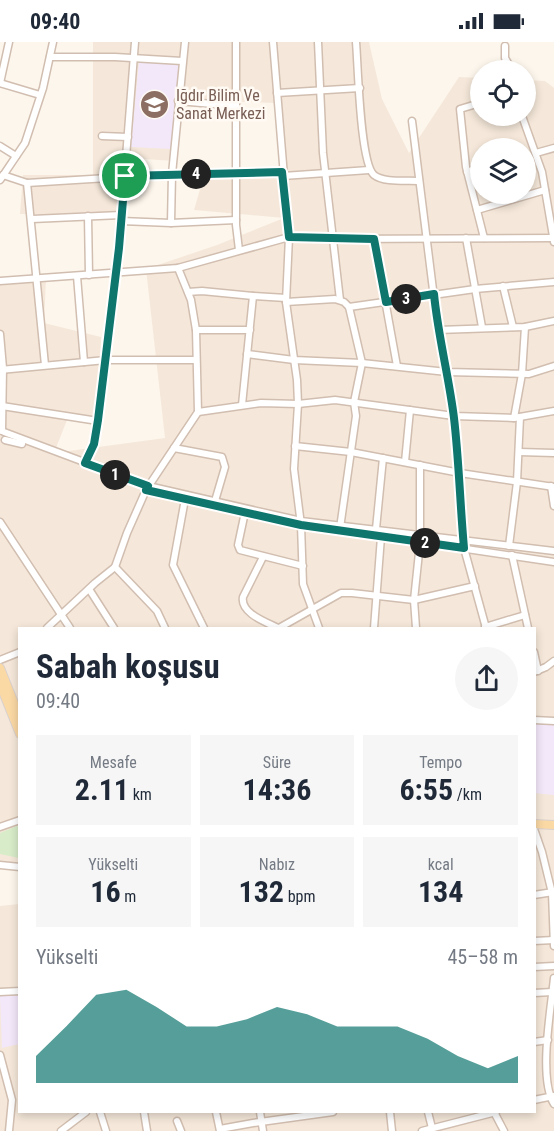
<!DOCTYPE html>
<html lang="tr">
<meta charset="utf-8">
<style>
body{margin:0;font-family:"Roboto Condensed",sans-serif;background:#f6f6f7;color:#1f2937;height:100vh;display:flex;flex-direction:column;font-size:22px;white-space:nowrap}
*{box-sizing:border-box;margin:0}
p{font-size:20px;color:#747a83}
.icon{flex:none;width:33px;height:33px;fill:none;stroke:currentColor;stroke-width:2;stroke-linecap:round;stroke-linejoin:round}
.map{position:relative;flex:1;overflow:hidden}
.details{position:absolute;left:18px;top:585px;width:518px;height:486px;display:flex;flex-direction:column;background:#fff;border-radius:0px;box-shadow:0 3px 9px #0003}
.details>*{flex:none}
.tools{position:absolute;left:470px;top:18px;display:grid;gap:12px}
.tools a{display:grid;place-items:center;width:66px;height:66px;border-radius:50%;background:#fff;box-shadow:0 3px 9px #0003;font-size:30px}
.pin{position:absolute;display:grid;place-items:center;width:51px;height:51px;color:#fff;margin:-26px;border:3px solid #fff;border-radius:50%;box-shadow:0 2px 6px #0007}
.km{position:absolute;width:30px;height:30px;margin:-15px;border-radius:50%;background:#222;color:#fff;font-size:16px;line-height:30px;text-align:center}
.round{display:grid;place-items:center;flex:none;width:63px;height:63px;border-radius:32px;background:#f6f6f7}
.summary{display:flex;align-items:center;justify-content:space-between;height:102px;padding:0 18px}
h1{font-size:33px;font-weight:700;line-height:45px}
.stats{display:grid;grid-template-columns:repeat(3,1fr);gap:9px;height:102px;padding:6px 18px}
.stats div{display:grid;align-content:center;border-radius:0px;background:#f6f6f7;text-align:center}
.stats b{font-size:30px;font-weight:700}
.stats small{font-size:16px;font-weight:400}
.stats p{font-size:16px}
.chart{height:168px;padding:12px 18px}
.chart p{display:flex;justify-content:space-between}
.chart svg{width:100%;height:108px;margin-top:6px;fill:#0f766e;opacity:.7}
.status{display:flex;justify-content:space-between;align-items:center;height:42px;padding:0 30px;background:#fff;direction:ltr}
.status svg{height:16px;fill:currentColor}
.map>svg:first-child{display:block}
.residential{fill:#f5e8da;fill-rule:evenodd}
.education{fill:#f3e8fa}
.park{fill:#d8ecc9}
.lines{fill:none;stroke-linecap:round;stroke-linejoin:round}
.minor-casing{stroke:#d1beb0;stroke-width:9}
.major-casing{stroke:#dad1cd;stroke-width:10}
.minor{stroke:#fff;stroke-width:6}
.major{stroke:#fbd9a5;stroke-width:8}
.route-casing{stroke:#fff;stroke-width:12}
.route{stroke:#0f766e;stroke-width:8}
.labels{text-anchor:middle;stroke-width:5;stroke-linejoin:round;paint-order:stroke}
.education-label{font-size:16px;fill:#785e54;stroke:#fffaf3;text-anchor:start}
</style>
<div class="status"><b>09:40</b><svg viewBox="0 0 49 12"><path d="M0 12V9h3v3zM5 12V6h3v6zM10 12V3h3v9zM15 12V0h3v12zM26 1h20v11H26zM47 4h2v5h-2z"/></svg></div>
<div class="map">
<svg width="554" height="1089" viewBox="0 0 554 1089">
<rect width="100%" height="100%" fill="#fdf6ec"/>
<!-- residential -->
<path class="residential" d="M93 0H369L382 57 409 111 459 35 480 36V74H525V38L545 39 554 46V1089H0V864L19 862 20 1070H534V586H20L19 822H0V239L46 237 44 281 101 295 98 377 67 378 54 411 165 396 146 227 217 203 284 176 194 168 205 130 282 126 276 61 182 58 175 119 128 116 120 173 20 172 23 133H93ZM480 106H525V152H480Z"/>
<!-- education -->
<g class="education">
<path d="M139 19H179L171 107 131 105Z"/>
<path d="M534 681H554V753L534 751Z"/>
<path d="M19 953V1002L2 1006 0 954Z"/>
</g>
<!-- park -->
<path class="park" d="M19 783V816L0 812V791Z"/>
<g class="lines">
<defs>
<g id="minor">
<path d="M236 0V183L239 208"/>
<path d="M273 0 289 195 286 260 297 338 298 362 294 427 301 483 303 542 319 586"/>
<path d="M318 0 323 111 340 258"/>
<path d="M356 0C358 23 360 121 374 133 384 141 407 138 419 139"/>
<path d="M505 4V16L512 28"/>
<path d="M50 15H115L182 19"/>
<path d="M0 41 40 53"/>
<path d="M0 41 9 0"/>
<path d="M277 51 360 46"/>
<path d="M178 59 236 64"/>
<path d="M480 61 460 67 466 125 484 196"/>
<path d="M522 74 542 130 554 200"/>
<path d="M412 79 438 288 447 330 454 374 460 431 464 506 486 586"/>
<path d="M102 94 128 95"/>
<path d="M0 104 16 114"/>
<path d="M536 111 554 106"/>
<path d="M467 130 480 125"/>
<path d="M3 133 27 141 45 323"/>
<path d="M283 134 369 128"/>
<path d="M0 138 25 101 43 46 53 0"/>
<path d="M27 141 172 132 282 130"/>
<path d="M477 168 545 148"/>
<path d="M88 174 89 233"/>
<path d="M32 177 121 173"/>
<path d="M121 179 171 181 236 178"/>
<path d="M171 181 172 132 185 0"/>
<path d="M466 196 482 285"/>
<path d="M374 197 397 324"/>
<path d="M77 234 84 320"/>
<path d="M0 239 178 226 289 195 334 197 554 196"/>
<path d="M503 244 513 285"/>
<path d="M188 250 202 249 253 254"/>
<path d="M286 260 335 257 344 260 349 265 362 321 354 360 356 374 340 486"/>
<path d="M349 265 475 247 554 240"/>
<path d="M196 288H250"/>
<path d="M438 288 525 285 554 279"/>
<path d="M0 292 3 326 2 389"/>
<path d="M247 312 294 318 362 321 447 330 529 332 554 324"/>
<path d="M0 328 106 318H196"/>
<path d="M242 363 253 254 286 256"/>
<path d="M2 364 98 379"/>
<path d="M198 370 261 361 298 362 335 358 454 374 514 376 554 369"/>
<path d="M514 376 522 332 525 285"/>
<path d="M4 390 148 444 301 479 554 509"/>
<path d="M5 398 22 402"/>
<path d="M295 404 351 410 460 431 554 445"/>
<path d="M174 406 222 415 225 425 215 459"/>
<path d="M519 410 554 411"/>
<path d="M405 420 410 368"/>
<path d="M85 421 95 402 106 318 119 205 135 0"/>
<path d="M420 423V493"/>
<path d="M551 444 554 464"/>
<path d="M165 452 272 476"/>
<path d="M185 457 173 523 204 586"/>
<path d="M245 470 238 503 240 508 303 524"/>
<path d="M0 480 70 586"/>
<path d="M299 482 554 520"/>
<path d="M376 487 383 416"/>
<path d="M509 504 517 440 520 375"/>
<path d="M512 513 528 586"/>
<path d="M263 515 243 555C240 571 266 580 278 586"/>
<path d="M115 525 157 569 165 586"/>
<path d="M89 547 114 586"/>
<path d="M485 585 525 573"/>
<path d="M47 586 95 541 115 525 127 491 146 448 198 370 196 288 191 258 178 226"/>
<path d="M279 586 341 551H352L414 558 475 544"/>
<path d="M374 586 381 495"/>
<path d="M416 586 414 558 420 501"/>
<path d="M534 610 538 629"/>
<path d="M0 618 20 610"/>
<path d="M534 630 546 625 554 619"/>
<path d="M534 678 554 679"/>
<path d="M0 785 20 778"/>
<path d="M534 787 542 810 552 851 554 904"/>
<path d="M0 823 20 825"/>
<path d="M534 853 553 850"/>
<path d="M534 899 554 898"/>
<path d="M534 925 554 924"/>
<path d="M554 936C551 967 538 1036 554 1062"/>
<path d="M0 950 20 949"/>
<path d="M534 951 552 950"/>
<path d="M534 1000 548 998"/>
<path d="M0 1013 12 1058 9 1089"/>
<path d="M534 1058 554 1054"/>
<path d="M100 1070 106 1089"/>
<path d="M144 1070 147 1089"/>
<path d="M216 1070 220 1089"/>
<path d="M260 1070 263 1089"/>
<path d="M390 1070 392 1089"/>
<path d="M428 1070 432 1086"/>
<path d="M494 1070 504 1089"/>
<path d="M177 1079 181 1089"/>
<path d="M220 1087 253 1081 333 1070"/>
<path d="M61 1089 86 1070"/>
<path d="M422 1089 496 1070"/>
</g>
<g id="major">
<path d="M0 626 20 676"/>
<path d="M0 642 20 692"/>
<path d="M534 782 554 783"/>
</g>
</defs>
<!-- minor casing -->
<use href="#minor" class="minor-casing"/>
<!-- major casing -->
<use href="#major" class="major-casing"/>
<!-- minor -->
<use href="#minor" class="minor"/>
<!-- major -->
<use href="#major" class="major"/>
</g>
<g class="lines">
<defs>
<path id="route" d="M282 130 289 195 374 197 386 260 434 252C438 294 449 335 454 376 459 419 460 462 464 506L301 483 146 448 148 444 85 421 94 402 98 378 119 206 125 134Z"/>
</defs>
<!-- route casing -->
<use href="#route" class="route-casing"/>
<!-- route -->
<use href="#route" class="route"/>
</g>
<!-- icons -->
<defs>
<symbol id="school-disc" viewBox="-11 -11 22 22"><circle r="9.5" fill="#8d6e63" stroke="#fffaf3"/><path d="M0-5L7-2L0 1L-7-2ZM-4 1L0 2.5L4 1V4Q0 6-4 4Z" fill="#fff"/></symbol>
</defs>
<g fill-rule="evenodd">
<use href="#school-disc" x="138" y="46" width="33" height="33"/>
</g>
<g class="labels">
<!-- education labels -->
<g class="education-label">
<text x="176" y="59">Iğdır Bilim Ve<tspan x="176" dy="18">Sanat Merkezi</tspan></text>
</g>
</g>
</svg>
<div class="tools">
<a><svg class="icon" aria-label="locate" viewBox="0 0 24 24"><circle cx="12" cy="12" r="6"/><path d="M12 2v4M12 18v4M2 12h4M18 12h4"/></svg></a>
<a><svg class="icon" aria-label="layers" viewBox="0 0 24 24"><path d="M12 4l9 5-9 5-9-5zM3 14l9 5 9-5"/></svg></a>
</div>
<div class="pin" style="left:125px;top:134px;background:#1e9e55"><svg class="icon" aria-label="arrive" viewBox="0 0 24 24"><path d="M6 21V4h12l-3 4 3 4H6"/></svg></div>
<b class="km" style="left:115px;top:433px">1</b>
<b class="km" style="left:425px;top:501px">2</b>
<b class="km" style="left:406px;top:257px">3</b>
<b class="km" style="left:196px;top:132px">4</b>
<section class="details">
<div class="summary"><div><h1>Sabah koşusu</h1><p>09:40</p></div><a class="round"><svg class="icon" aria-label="share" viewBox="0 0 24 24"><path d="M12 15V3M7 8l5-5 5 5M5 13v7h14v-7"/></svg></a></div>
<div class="stats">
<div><p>Mesafe</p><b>2.11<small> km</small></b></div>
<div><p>Süre</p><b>14:36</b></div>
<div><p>Tempo</p><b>6:55<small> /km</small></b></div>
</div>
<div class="stats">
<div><p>Yükselti</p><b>16<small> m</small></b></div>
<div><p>Nabız</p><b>132<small> bpm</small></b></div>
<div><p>kcal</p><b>134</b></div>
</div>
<div class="chart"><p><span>Yükselti</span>45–58 m</p>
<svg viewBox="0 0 160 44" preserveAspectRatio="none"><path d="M0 44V33L10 21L20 8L30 6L40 13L50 21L60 21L70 18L80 13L90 16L100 21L110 21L120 21L130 26L140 33L150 38L160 33V44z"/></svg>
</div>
</section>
</div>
